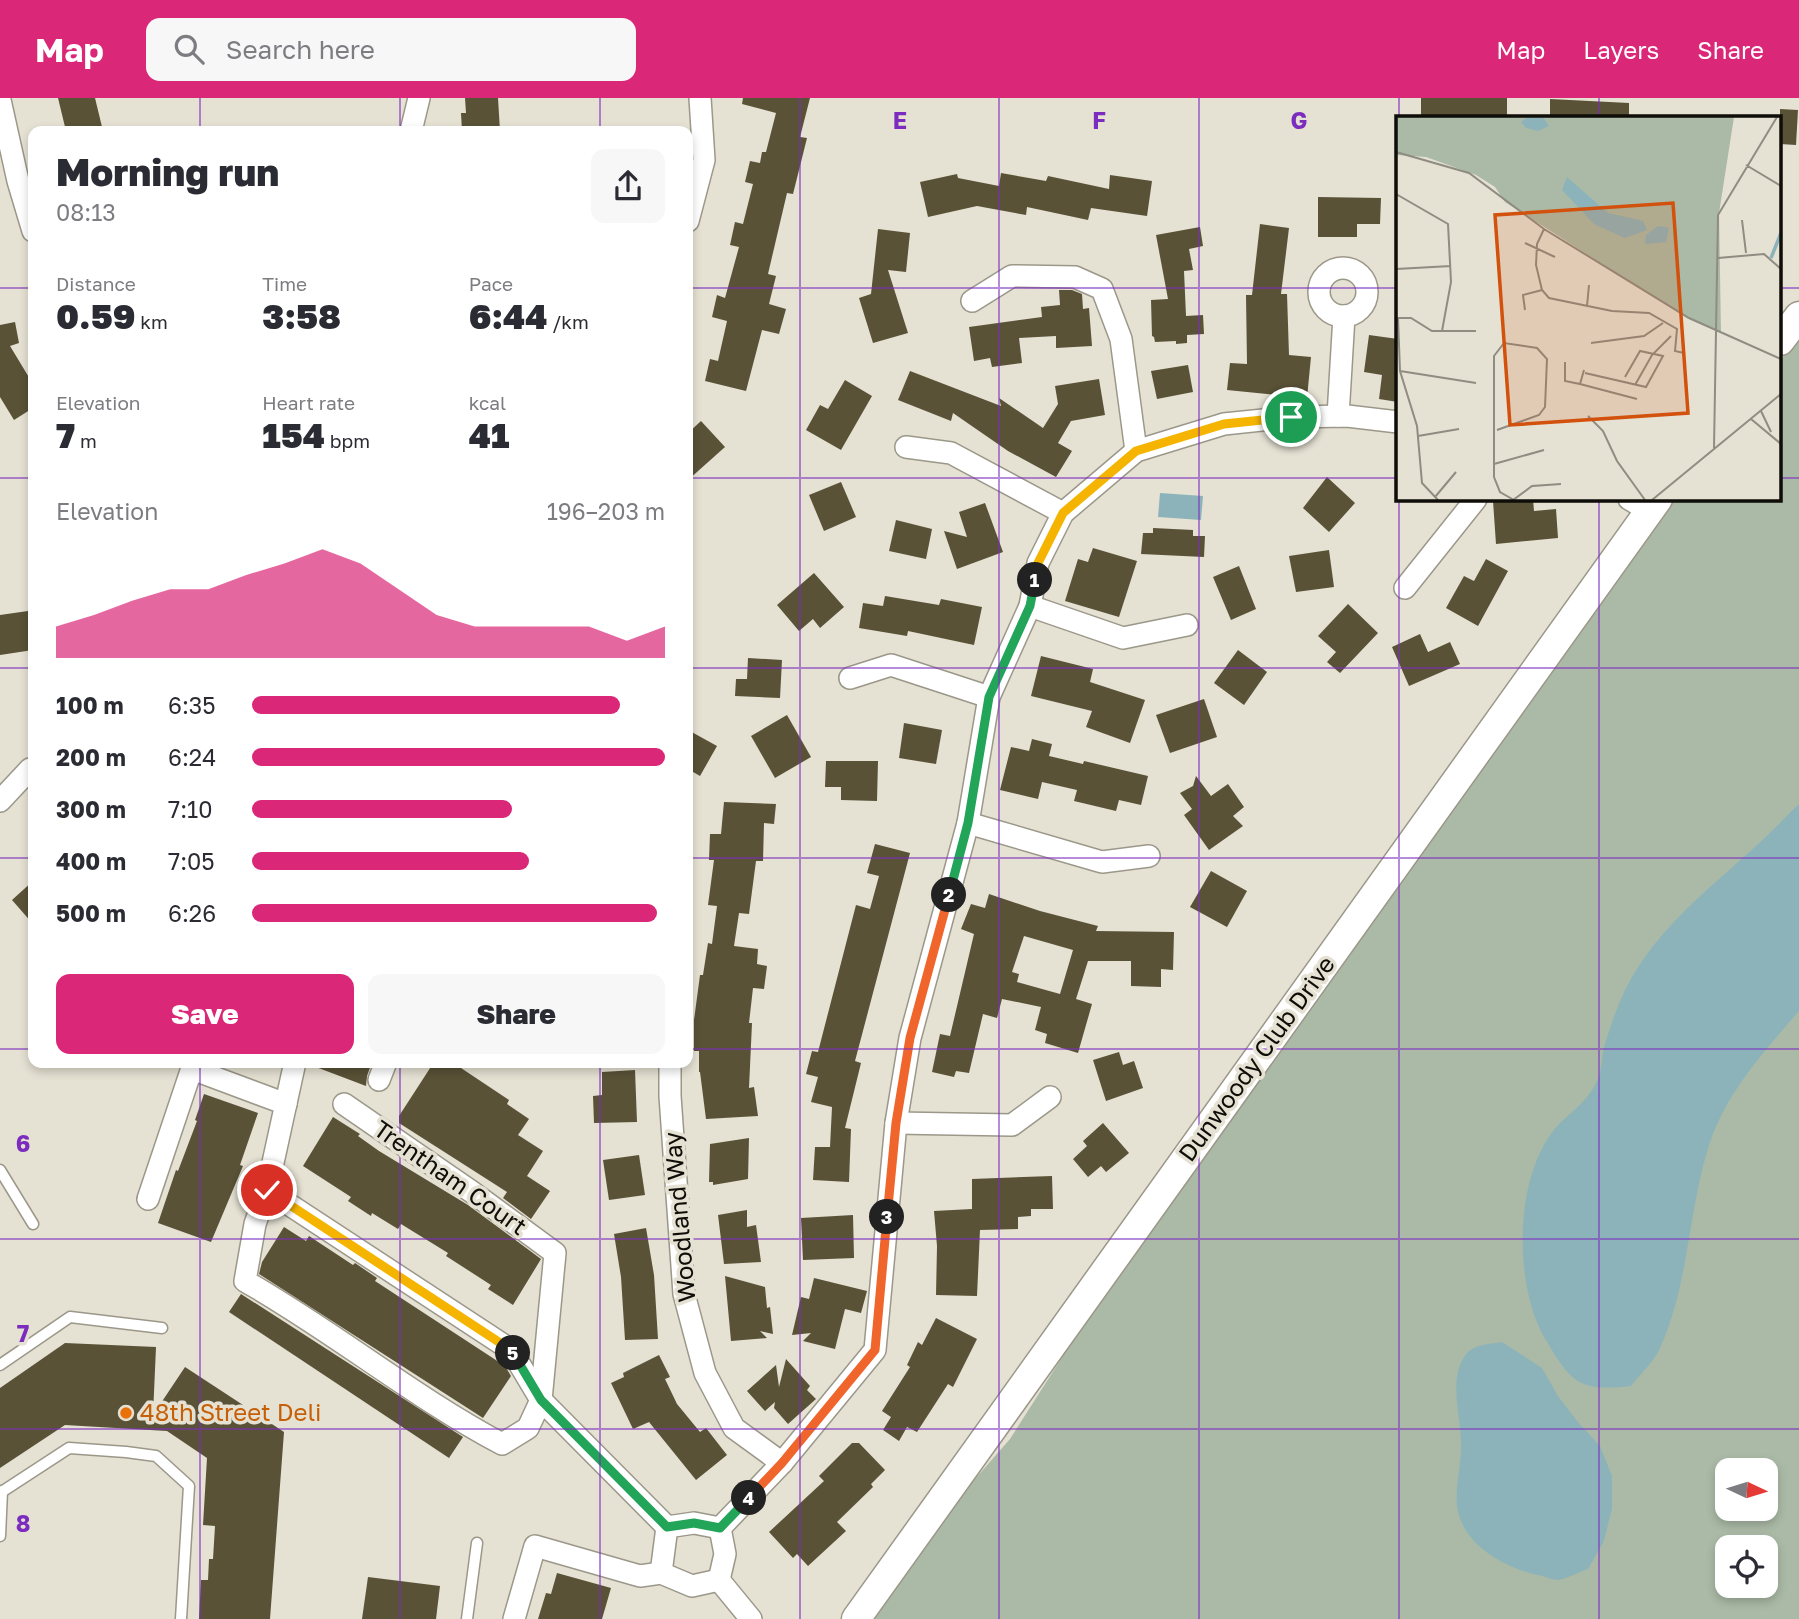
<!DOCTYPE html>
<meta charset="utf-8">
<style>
body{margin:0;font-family:"Golos Text",sans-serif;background:#f7f7f7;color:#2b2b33;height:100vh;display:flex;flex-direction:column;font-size:26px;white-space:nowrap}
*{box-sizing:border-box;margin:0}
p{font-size:23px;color:#7c7c81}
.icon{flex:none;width:38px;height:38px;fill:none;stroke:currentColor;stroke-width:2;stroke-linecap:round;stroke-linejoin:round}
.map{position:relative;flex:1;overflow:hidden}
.sheet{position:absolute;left:28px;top:28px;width:665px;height:942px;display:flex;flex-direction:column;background:#fff;border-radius:14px;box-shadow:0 4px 10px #0003}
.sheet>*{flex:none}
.needle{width:46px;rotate:94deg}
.buttons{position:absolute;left:1715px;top:1360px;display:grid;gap:14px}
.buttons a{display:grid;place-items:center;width:63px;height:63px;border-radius:14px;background:#fff;box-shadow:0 4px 10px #0003;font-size:35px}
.pin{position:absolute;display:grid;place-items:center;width:60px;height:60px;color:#fff;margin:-30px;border:4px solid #fff;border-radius:50%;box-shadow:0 2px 7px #0007}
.km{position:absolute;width:35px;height:35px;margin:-18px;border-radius:50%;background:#222;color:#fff;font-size:19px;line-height:35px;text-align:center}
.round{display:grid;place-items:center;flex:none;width:74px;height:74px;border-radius:14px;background:#f7f7f7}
.summary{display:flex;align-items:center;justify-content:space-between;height:119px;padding:0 28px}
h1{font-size:38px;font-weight:800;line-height:52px}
.metrics{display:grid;grid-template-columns:repeat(3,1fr);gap:10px;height:119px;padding:7px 28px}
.metrics div{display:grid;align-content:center}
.metrics b{font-size:35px;font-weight:800}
.metrics small{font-size:19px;font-weight:400}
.metrics p{font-size:19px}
.chart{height:196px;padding:14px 28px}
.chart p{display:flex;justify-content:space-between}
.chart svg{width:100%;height:126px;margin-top:7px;fill:#db2777;opacity:.7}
.cta{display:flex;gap:14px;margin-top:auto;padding:14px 28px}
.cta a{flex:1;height:80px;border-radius:14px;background:#db2777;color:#fff;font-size:28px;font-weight:800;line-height:80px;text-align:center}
.cta a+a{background:#f7f7f7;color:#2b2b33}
ul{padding:0 28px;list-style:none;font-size:23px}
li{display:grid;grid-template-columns:112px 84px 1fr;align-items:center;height:52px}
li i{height:18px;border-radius:9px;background:#db2777}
header{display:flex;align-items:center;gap:42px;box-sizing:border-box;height:98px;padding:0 35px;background:#db2777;color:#fff}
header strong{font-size:33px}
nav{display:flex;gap:38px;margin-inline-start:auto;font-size:24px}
.search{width:490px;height:63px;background:#f7f7f7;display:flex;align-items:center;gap:18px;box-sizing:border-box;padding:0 24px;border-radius:14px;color:#7c7c81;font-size:26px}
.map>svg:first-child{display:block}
.green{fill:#abbaa6;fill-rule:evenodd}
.water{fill:#8db3ba}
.building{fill:#595237;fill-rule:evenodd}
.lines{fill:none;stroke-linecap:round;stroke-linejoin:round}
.lane-casing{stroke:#9b9789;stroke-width:13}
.street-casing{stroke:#9b9789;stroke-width:24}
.secondary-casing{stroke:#9b9789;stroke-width:31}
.lane{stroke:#fff;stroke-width:10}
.street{stroke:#fff;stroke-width:21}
.secondary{stroke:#fff;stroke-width:28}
.split-1-casing{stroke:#fff;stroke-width:14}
.split-2-casing{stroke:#fff;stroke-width:14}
.split-3-casing{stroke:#fff;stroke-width:14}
.split-4-casing{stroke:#fff;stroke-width:14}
.split-5-casing{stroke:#fff;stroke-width:14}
.split-6-casing{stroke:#fff;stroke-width:14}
.split-1{stroke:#f5b400;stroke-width:9}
.split-2{stroke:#22a559;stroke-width:9}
.split-3{stroke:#f0652b;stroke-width:9}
.split-4{stroke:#f0652b;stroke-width:9}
.split-5{stroke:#22a559;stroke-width:9}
.split-6{stroke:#f5b400;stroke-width:9}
.grid{fill:none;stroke:#7b2cbf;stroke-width:2;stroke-opacity:0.55}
.food-dot{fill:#e8710a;stroke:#e5e1d3;stroke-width:2.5}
.labels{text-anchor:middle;stroke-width:7;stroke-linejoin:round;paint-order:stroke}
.street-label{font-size:24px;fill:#0e0d08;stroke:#e5e1d3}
.food-label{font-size:24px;fill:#c56008;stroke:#e5e1d3;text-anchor:start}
.inset-river{fill:none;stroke:#8db3ba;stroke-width:3.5}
.inset-road{fill:none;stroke:#8f8c82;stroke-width:2}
.view{fill:#d2510c;fill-opacity:0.15;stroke:#d2510c;stroke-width:3.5}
.inset-edge{fill:none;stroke:#0e0d08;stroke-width:3.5}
.grid-label{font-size:23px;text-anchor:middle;font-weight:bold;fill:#7b2cbf;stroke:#e5e1d3;stroke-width:7;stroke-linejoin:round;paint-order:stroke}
</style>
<header>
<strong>Map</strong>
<div class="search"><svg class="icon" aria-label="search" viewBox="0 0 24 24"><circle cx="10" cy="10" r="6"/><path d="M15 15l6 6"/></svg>Search here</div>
<nav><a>Map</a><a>Layers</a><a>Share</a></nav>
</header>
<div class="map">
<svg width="1799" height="1521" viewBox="0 0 1799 1521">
<rect width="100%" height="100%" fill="#e5e1d3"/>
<!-- green -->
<path class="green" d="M1799 236V1521H852L1010 1341 1205 1035 1662 401H1780V263ZM1727 1372H1766V1410H1727ZM1727 1449H1766V1488H1727Z"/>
<!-- water -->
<g class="water">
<path d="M1160 395 1203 398 1201 422 1158 419Z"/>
<path d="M1799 706V913C1762 956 1723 998 1707 1054 1688 1118 1688 1189 1660 1250 1654 1264 1640 1276 1631 1288 1577 1294 1571 1284 1544 1239 1514 1186 1514 1081 1554 1032 1568 1015 1584 1008 1596 985 1602 975 1601 961 1604 949 1610 929 1617 909 1626 890 1657 830 1709 791 1757 747 1772 734 1785 719 1799 706Z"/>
<path d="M1502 1244 1542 1270 1558 1298 1578 1324 1600 1348 1612 1378V1411L1604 1443 1588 1471C1579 1474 1567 1481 1558 1482 1553 1482 1546 1479 1542 1478 1507 1471 1462 1448 1457 1408 1455 1386 1462 1365 1461 1344 1461 1317 1447 1279 1467 1255 1475 1246 1491 1246 1502 1244Z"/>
</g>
<!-- building -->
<g class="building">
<path d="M58 0H95L103 33H66Z"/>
<path d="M465 0H498L500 33H462L461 15H466Z"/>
<path d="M743 0H810L800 39 807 40 793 96 787 95 768 176 776 178 769 206 786 211 779 236 762 232 746 293 705 283 710 261 718 263 727 223 712 219 717 197 725 200 739 149 730 147 735 124 743 126 753 86 745 84 750 63 760 65 762 54H766L776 15 742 6Z"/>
<rect x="1421" y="0" width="86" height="19"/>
<path d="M1550 1 1629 5V19H1550Z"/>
<path d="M1780 11 1798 12 1796 47 1780 46Z"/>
<path d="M1001 75 1046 83 1048 78 1109 91 1110 77 1152 83 1147 118 1091 110 1088 122 1027 109 1026 117 977 108 928 119 920 84 957 76 958 80 999 88Z"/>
<path d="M1318 99 1381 100 1380 126H1357V139H1318Z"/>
<path d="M1260 126 1289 130 1281 196H1287L1289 257 1311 259 1307 300 1227 292 1230 265 1247 266 1246 197H1252Z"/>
<path d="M1200 129 1203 148 1189 151 1193 172 1184 173 1186 218 1203 217 1204 236 1187 237V245L1176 246V243L1155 244 1154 239 1152 238 1151 202 1168 201 1156 137Z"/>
<path d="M878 131 910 135 906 174 888 172 908 235 873 245 859 200 871 196Z"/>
<path d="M1059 192H1072L1082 196 1083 211 1089 210 1092 248 1056 250V238L1019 240 1022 265 992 269 990 260 974 263 969 229 1042 219 1041 209 1060 207Z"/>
<path d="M15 224 19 245 10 248 33 286V310L14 322 0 299V227Z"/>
<path d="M1369 237 1398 241V304L1379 301 1382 277 1364 274Z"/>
<path d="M1188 267 1193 294 1157 301 1151 273Z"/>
<path d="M910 273 1001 308 999 300 1043 330 1058 306 1055 288 1099 281 1105 317 1071 323 1058 345 1072 353 1056 379 1008 353 953 315 951 323 898 302Z"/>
<path d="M845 282 872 298 841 352 806 332 820 307 828 311Z"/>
<path d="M701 323 725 349 688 382V335Z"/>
<path d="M1327 379 1355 405 1329 434 1303 410Z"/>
<path d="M841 384 856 419 824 433 809 397Z"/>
<path d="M1533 401 1534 413 1556 411 1558 440 1496 446 1493 403Z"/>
<path d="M985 405 1003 454 957 471 944 433 967 439 959 414Z"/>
<path d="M896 422 932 431 926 461 889 453Z"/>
<path d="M1153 430 1193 432V438H1205L1204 459 1141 456 1143 435H1153Z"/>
<path d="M1093 450 1137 463 1119 519 1065 503 1078 461 1088 464Z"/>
<path d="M1329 452 1334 489 1296 494 1289 458Z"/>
<path d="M1486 461 1508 473 1478 528 1446 510 1464 478 1474 483Z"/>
<path d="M1239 468 1256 511 1231 522 1213 479Z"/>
<path d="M814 475 844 509 820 530 813 521 799 533 777 507Z"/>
<path d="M885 498 939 507 941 501 982 509 974 547 908 533 907 538 859 530 863 505 883 508Z"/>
<path d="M1348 506 1378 535 1340 575 1327 564 1336 554 1318 538Z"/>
<path d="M28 513 33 552 0 557V517Z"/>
<path d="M1420 536 1428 554 1450 544 1460 566 1409 588 1392 549Z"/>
<path d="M1238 552 1267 574 1244 607 1214 585Z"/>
<path d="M1041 558 1093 571 1090 584 1145 602 1130 645 1086 629 1092 613 1031 598Z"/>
<path d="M748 560 782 562 780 600 735 598 736 581H747Z"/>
<path d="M1204 601 1217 639 1170 655 1156 617Z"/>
<path d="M787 617 811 659 775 680 751 638Z"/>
<path d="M904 625 942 632 936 666 899 660Z"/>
<path d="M688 632 717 648 700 678 688 671Z"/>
<path d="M1032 641 1052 646 1049 658 1083 666 1084 663 1148 678 1141 707 1119 702 1116 713 1074 703 1077 692 1042 684 1038 701 1000 692 1011 649 1029 653Z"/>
<path d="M826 663H878L877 703 841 702V689H825Z"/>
<path d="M1196 678 1211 698 1228 686 1244 709 1233 718 1243 728 1209 752 1184 717 1192 711 1180 695 1193 688Z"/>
<path d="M724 704 776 706 774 726 764 725 763 763H756L749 816 739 815 734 848 758 851 757 866 767 868 764 891 753 890 749 925H752L749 990 754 989 758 1018 706 1021 700 974H699V953H694V922L700 877H703L708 845 712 846 717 808 708 807 714 762H709L710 736H721Z"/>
<path d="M875 746 910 755 855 963 861 965 845 1030 851 1031 849 1084 813 1082 815 1049H830L832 1009 811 1004 818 979 806 976 812 953 818 954 856 807 870 811 879 778 867 775Z"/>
<path d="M1211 773 1247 793 1227 829 1190 809Z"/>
<path d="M33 783V826L12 802Z"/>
<path d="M989 796 1040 813 1098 828 1096 833 1174 834 1173 872 1161 871V889L1131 888V863H1088L1076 901 1092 906 1078 955 1045 945 1047 936 1035 932 1041 909 1002 901 997 920 983 916 969 975 956 973 954 979 932 974 940 936 950 938 974 836 961 831 971 806 985 810ZM1024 838 1073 852 1060 896 1017 884 1019 876 1012 874Z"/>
<path d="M1119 954 1123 967 1134 963 1143 990 1106 1003 1093 962Z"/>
<path d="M309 964H372L367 978 366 988 308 966Z"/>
<path d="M434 964H452L509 1002 507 1006 529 1021 518 1037 543 1053 527 1078 550 1093 531 1121 503 1100 507 1094 399 1025V1018Z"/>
<path d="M635 972 637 1024 594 1025 593 998 602 997V974Z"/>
<path d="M204 996 258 1015 240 1067 243 1068 211 1144 158 1125 176 1072 178 1073 197 1023 195 1022Z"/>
<path d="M333 1019 360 1036 358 1038 379 1053 468 1107 541 1161 513 1207 488 1191 491 1187 446 1158 448 1155 401 1126 398 1131 372 1115 371 1118 348 1103 351 1099 303 1068Z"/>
<path d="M1103 1025 1129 1055 1106 1074 1101 1068 1088 1079 1073 1061 1087 1048 1083 1043Z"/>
<path d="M749 1040 748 1081 713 1087V1084H709L710 1046Z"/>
<path d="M639 1057 645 1097 609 1102 603 1062Z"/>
<path d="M1052 1078 1053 1111H1031V1118L1018 1119V1131L980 1132 977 1198 936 1197 937 1148 934 1113 972 1111V1081Z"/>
<path d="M747 1112V1129L756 1127 761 1164 724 1166 718 1117Z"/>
<path d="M853 1117 854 1160 803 1162 801 1120Z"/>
<path d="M284 1129 306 1143 309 1138 353 1167 355 1165 377 1180 375 1183 505 1268 511 1278 483 1320 259 1176 262 1164Z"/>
<path d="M646 1130 654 1177 658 1241 625 1242 621 1179 614 1136Z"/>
<path d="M725 1178 765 1189 767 1210 770 1209 773 1236 760 1233 767 1240 731 1243Z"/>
<path d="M814 1180 867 1193 861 1215 845 1211 835 1251 803 1243 811 1235 792 1237 801 1199 809 1201Z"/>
<path d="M241 1196 463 1339 449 1360 229 1214Z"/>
<path d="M936 1220 977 1241 953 1289 948 1286 917 1334 907 1329 899 1343 883 1332 891 1319 882 1313 910 1269 907 1267 918 1244 922 1247Z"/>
<path d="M65 1245 156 1249 153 1317 185 1269 284 1334 270 1521H199L201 1482H208L209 1461H213L215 1428 203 1427 207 1360 167 1333 65 1327 0 1370V1290Z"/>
<path d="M659 1257 670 1279 665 1281 677 1306 700 1334 706 1330 727 1357 696 1382 649 1324 633 1331 611 1285 624 1279 623 1275Z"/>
<path d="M786 1261 810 1288 807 1292 816 1301 788 1326 774 1310 775 1304 765 1313 747 1293 776 1267 779 1289Z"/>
<path d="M852 1345H859L885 1372 871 1386 873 1389 837 1424 846 1433 808 1468 797 1456 793 1460 769 1434 824 1383 819 1378Z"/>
<path d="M557 1475 611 1490 602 1521H538L546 1495 551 1496Z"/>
<path d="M368 1479 440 1488 436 1521H362Z"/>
</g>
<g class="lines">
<defs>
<g id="lane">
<path d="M0 1072 33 1126"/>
<path d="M0 1267 70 1219 162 1230"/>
<path d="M0 1395 69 1350 126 1354 156 1358 189 1388 181 1521"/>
<path d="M0 1438 2 1393"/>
<path d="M467 1521 477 1445"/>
</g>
<g id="street">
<path d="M0 2 18 83 33 133"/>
<path d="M411 33 419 0"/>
<path d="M688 123 704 62 700 0"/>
<circle cx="1343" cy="194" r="24"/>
<path d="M972 203 1012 178 1075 179 1102 191 1121 241 1136 353"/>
<path d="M1338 318 1344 218"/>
<path d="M906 349 951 355 1063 415"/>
<path d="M1629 401 1649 413"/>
<path d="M1405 490 1476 401"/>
<path d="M1030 508 1123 540 1187 527"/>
<path d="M850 580 891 567 989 599"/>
<path d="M0 703 30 671"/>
<path d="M968 725 1102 764 1149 758"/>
<path d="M295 964 267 1092 255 1126 245 1183C333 1233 412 1298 502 1346L528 1330 541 1302 555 1155 472 1094 344 1006"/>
<path d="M670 964V998L684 1196 705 1275 734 1330 782 1365"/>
<path d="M192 971 286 1006"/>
<path d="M379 982 386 964"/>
<path d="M896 1025 1012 1027 1050 999"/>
<path d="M267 1092 511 1252 541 1302 667 1429"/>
<path d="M148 1101 194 964"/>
<path d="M720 1430 782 1365 875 1252 896 1025 910 940 968 725 989 599 1030 508 1038 465 1063 415 1136 353 1224 326 1291 319 1347 318 1398 324"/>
<path d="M661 1475 667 1429 694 1425 720 1430"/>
<path d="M719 1482 751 1521"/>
<path d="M514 1521 535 1448 640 1478 661 1475 692 1488 719 1482 725 1456 720 1430"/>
</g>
<g id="secondary">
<path d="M1780 243 1799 218"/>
<path d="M856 1521 1658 401"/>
</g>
</defs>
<!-- lane casing -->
<use href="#lane" class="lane-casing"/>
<!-- street casing -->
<use href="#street" class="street-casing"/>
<!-- secondary casing -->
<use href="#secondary" class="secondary-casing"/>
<!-- lane -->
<use href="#lane" class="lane"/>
<!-- street -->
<use href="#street" class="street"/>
<!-- secondary -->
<use href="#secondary" class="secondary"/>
</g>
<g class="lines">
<defs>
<path id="split-1" d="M1035 482 1038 465 1063 415 1136 353 1224 326 1291 319"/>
<path id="split-2" d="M949 797 968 725 989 599 1030 508 1035 482"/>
<path id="split-3" d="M887 1119 896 1025 910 940 949 797"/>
<path id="split-4" d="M749 1400 782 1365 875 1252 887 1119"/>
<path id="split-5" d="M513 1255 541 1302 667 1429 694 1425 720 1430 749 1400"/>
<path id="split-6" d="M267 1092 511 1252 513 1255"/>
</defs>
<!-- split-1 casing -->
<use href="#split-1" class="split-1-casing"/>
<!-- split-2 casing -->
<use href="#split-2" class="split-2-casing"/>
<!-- split-3 casing -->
<use href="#split-3" class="split-3-casing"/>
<!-- split-4 casing -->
<use href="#split-4" class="split-4-casing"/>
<!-- split-5 casing -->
<use href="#split-5" class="split-5-casing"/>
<!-- split-6 casing -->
<use href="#split-6" class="split-6-casing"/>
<!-- split-1 -->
<use href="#split-1" class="split-1"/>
<!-- split-2 -->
<use href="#split-2" class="split-2"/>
<!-- split-3 -->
<use href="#split-3" class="split-3"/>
<!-- split-4 -->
<use href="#split-4" class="split-4"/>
<!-- split-5 -->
<use href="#split-5" class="split-5"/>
<!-- split-6 -->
<use href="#split-6" class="split-6"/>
</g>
<!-- grid -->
<path class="grid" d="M200 0V33M400 0V33M600 0V33M800 0V1521M999 0V1521M1199 0V1521M1399 0V19M1599 0V19M0 190H33M688 190H1398M1780 190H1799M0 380H33M688 380H1398M1780 380H1799M1399 401V1521M1599 401V1521M0 570H33M688 570H1799M0 760H33M688 760H1799M0 951H33M688 951H1799M200 964V1521M400 964V1521M600 964V1521M0 1141H1799M0 1331H1799"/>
<!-- markers -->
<circle class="food-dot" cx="126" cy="1315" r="7"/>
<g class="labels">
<!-- street labels -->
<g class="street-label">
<text transform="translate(1257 961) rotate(-54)" y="8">Dunwoody Club Drive</text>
<text transform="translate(450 1080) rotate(35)" y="8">Trentham Court</text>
<text transform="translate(680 1119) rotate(-95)" y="8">Woodland Way</text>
</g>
<!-- food labels -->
<g class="food-label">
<text x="140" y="1323">48th Street Deli</text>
</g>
</g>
<!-- overview -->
<g transform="translate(1396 18)">
<rect width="385" height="385" fill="#e5e1d3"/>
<path d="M0 1H338L323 97 325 217 291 202 109 86 99 71 80 59 30 41 1 39Z" fill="#abbaa6"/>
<path d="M131 1H147L153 10 142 15 130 12 125 6ZM171 61 212 97 247 105 251 114 229 122 198 108 166 74ZM262 110 273 112 270 126 249 128 250 119Z" fill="#8db3ba"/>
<path class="inset-river" d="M375 142 385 117"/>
<path class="inset-road" d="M0 36 73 57 148 113 293 202 385 243M350 49 385 70M0 78 52 108 55 166 46 215M346 104 350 137M148 113 141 128 140 149 146 174 153 182 216 195 253 197 281 213 279 235 288 237M129 127 159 141M322 142 368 138 385 153M0 153 55 150M191 190 193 169M129 194 127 179 146 174M1 202H15L36 215H80M2 202 4 255 21 310 26 367 42 384M195 227 248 220 267 207M169 246V265L184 268 188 254M4 255 80 267M189 257 250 271 267 240 244 235 229 261M184 268 241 283M239 269 256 239 275 220M365 295 375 316M192 300 207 315 221 345 249 384M355 303 385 328M101 314 143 299 149 291 151 243 141 232 108 227 98 240V361L104 376 118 384M22 320 63 313M318 332 322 99 381 1M98 348 148 334M39 381 60 356M117 384 136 370 165 368M256 384 385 278"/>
<path class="view" d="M277 87 292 297 114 309 99 99Z"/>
<rect width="385" height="385" class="inset-edge"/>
</g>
<g class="grid-label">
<text x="900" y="31">E</text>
<text x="1099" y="31">F</text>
<text x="1299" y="31">G</text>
<text x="23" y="1054">6</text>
<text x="23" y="1244">7</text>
<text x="23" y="1434">8</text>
</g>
</svg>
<div class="buttons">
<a><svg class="needle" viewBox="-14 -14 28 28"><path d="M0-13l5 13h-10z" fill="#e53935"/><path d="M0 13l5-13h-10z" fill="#7c7c81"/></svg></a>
<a><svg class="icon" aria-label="locate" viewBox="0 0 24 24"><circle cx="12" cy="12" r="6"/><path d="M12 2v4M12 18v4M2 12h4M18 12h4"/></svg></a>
</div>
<div class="pin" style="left:1291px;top:319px;background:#1e9e55"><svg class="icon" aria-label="arrive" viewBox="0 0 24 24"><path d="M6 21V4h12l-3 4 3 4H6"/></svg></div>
<div class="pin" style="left:267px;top:1092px;background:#d93025"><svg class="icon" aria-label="check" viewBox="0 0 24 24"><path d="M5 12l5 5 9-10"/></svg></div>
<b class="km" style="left:1035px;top:482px">1</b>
<b class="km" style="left:949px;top:797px">2</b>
<b class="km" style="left:887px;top:1119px">3</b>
<b class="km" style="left:749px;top:1400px">4</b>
<b class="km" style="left:513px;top:1255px">5</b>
<section class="sheet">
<div class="summary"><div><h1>Morning run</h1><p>08:13</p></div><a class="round"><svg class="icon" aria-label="share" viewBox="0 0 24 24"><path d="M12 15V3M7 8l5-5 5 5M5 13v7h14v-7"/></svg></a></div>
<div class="metrics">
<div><p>Distance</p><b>0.59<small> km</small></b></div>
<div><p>Time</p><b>3:58</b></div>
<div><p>Pace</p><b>6:44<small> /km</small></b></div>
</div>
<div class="metrics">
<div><p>Elevation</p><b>7<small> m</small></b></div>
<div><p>Heart rate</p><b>154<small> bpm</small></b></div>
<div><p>kcal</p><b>41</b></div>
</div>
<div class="chart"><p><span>Elevation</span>196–203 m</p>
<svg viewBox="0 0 160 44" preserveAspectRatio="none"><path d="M0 44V33L10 29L20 24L30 20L40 20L50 15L60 11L70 6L80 11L90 20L100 29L110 33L120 33L130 33L140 33L150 38L160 33V44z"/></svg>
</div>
<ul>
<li><b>100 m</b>6:35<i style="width:89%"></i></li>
<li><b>200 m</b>6:24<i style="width:100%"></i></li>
<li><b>300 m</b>7:10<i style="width:63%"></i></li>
<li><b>400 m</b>7:05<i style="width:67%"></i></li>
<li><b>500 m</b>6:26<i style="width:98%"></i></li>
</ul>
<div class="cta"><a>Save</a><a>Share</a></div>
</section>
</div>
